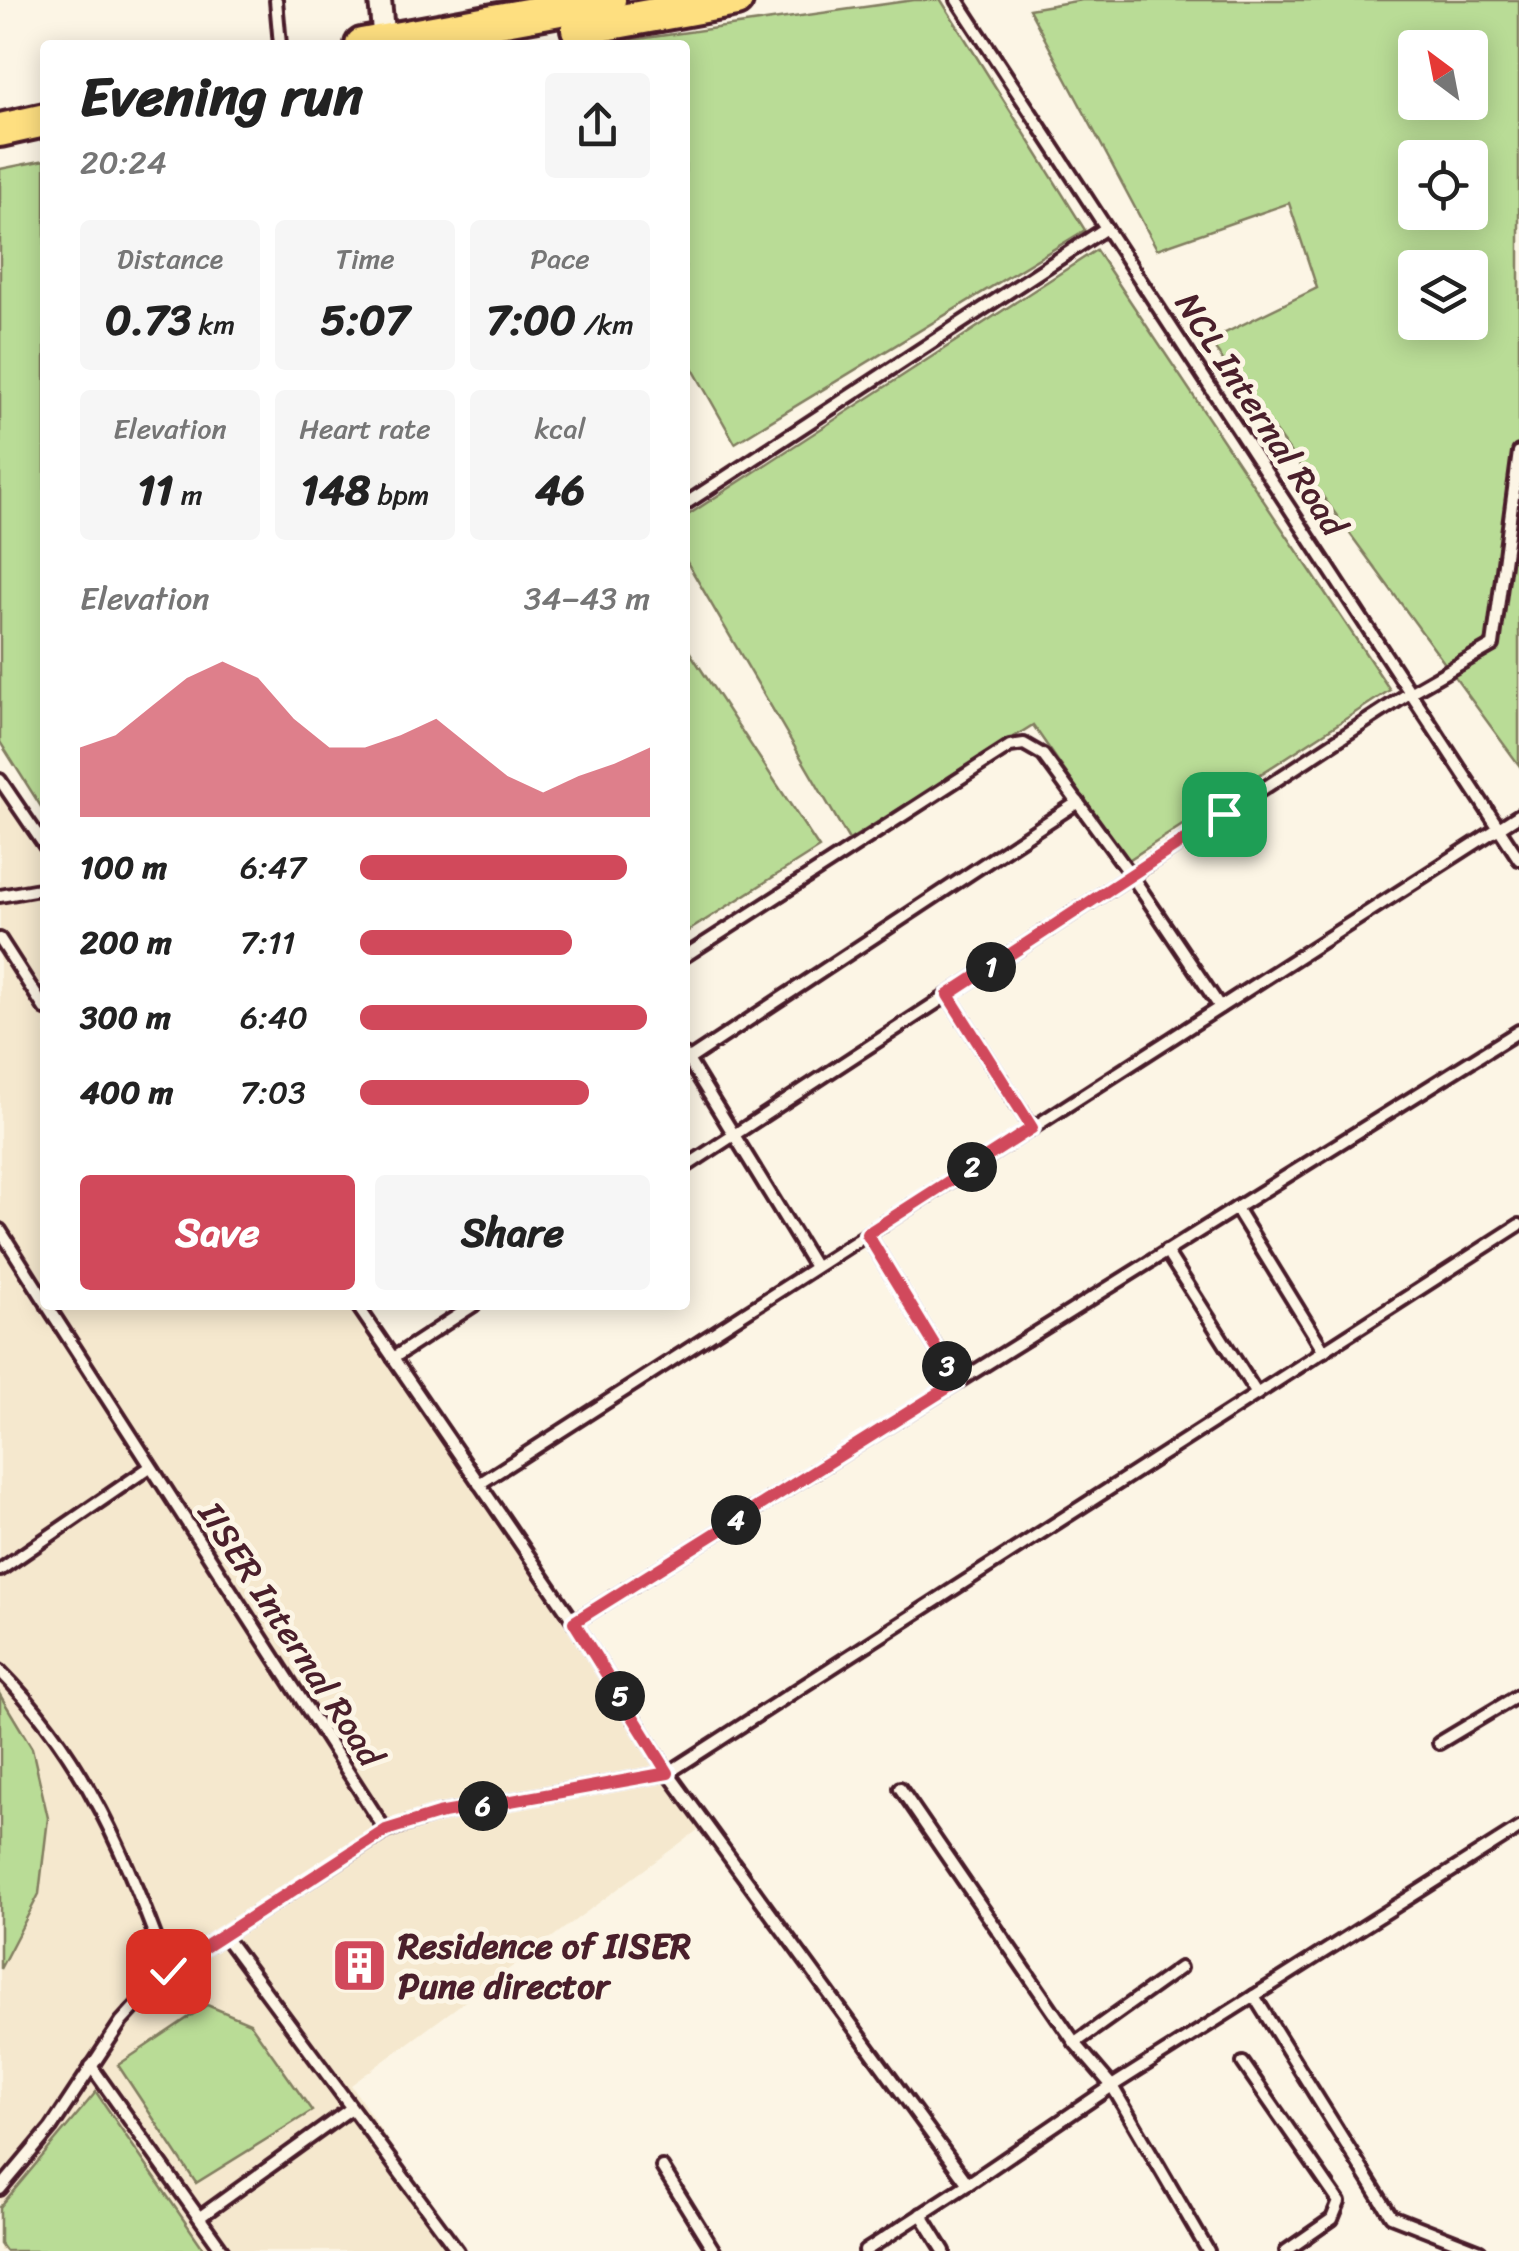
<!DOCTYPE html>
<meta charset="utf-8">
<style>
body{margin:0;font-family:Sriracha,sans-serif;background:#f6f6f6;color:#222;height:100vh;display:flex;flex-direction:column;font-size:38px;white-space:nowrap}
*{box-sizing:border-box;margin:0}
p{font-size:32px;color:#767676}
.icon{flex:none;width:55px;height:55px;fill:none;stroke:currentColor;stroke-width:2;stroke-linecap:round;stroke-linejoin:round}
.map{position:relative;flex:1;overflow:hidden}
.sheet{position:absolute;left:40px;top:40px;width:650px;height:1270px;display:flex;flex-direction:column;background:#fff;border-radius:10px;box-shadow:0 5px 25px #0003}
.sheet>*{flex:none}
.needle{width:65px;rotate:328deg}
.tools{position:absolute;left:1398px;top:30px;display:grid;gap:20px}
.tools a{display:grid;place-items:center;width:90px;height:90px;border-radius:10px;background:#fff;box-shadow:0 5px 25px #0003;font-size:50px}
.pin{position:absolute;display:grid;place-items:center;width:85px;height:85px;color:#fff;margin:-42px;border-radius:20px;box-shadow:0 5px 15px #0006}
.km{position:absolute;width:50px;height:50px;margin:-25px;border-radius:50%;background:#222;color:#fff;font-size:28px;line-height:50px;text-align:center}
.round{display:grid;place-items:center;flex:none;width:105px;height:105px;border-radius:10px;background:#f6f6f6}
.head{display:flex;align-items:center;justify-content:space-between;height:170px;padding:0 40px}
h1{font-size:55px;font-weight:800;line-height:75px}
.figures{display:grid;grid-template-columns:repeat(3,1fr);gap:15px;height:170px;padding:10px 40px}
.figures div{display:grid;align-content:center;border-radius:10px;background:#f6f6f6;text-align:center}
.figures b{font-size:42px;font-weight:800}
.figures small{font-size:28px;font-weight:400}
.figures p{font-size:28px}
.chart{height:280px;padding:20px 40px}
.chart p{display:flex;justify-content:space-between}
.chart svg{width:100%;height:180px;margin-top:10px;fill:#d1495b;opacity:.7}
.cta{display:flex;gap:20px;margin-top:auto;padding:20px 40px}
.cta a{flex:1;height:115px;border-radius:10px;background:#d1495b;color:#fff;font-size:40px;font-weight:800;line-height:115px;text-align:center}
.cta a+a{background:#f6f6f6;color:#222}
ul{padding:0 40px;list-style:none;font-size:32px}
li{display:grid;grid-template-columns:160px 120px 1fr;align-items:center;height:75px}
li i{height:25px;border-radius:12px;background:#d1495b}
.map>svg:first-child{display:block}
.built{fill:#f5e8ce}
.green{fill:#b9dc96;stroke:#827e60;stroke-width:2.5;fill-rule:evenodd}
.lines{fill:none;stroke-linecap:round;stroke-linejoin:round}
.service-casing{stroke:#4a1f2b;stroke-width:18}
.minor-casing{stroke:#4a1f2b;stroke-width:28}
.primary-casing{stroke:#4a1f2b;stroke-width:40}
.service{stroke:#fcf5e5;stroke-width:10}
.minor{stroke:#fcf5e5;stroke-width:20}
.primary{stroke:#fedf80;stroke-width:32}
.route-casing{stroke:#fff;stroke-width:20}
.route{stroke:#d1495b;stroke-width:12}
.labels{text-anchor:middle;stroke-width:10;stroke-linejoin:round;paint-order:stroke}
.street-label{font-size:35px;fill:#4a1f2b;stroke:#fcf5e5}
.poi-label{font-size:35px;font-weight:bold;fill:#4a1f2b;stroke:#fcf5e5;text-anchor:start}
</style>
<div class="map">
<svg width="1519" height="2251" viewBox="0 0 1519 2251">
<rect width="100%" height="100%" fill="#fcf5e5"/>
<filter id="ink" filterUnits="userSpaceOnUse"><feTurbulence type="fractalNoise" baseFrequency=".01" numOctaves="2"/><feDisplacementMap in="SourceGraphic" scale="20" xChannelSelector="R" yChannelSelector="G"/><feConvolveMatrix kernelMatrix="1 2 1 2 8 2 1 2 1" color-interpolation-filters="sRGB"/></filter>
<g filter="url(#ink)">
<!-- built -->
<path class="built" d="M0 772 45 839V1305H360L574 1622 702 1827 351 2085 461 2251H0Z"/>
<!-- green -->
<g class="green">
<path d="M914 0H941L1085 230 735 443 685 355V45H596Z"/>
<path d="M1082 0H1519V765L1209 341 1317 288 1289 203 1157 249 1029 9ZM1415 48H1470V102H1415ZM1415 158H1470V212H1415ZM1415 268H1470V322H1415Z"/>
<path d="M45 160V813L0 742V169Z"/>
<path d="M1096 250 1390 690 1127 861 1033 725 849 840 685 559V517Z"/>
<path d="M685 645 819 848 685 933Z"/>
<path d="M0 1695 32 1748 48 1818 39 1894 0 1969Z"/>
<path d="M207 2005 250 2023 312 2111 196 2183 118 2065Z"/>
<path d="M96 2092 205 2251H5L0 2244V2207Z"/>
</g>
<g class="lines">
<defs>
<g id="service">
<path d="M276 0 280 45"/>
<path d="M957 0 1519 859"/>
<path d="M685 504 1106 228"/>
<path d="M0 780 45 846"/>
<path d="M0 896 45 888"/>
<path d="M0 939 45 1009"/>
<path d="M685 956 1010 746 1024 744 1043 755 1131 875 1220 1007"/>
<path d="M948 995 1032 1128"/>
<path d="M685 1055 815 1267"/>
<path d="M685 1062 1078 802"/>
<path d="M685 1167 1411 692 1493 645 1519 452"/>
<path d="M1236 1208 1324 1351"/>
<path d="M0 1230 45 1301"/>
<path d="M867 1234 957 1382"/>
<path d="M1166 1251 1257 1394"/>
<path d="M47 1305 386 1831"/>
<path d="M357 1305 574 1622 668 1773 968 2184 1112 2086 1519 1828"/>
<path d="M393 1358 474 1305"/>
<path d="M479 1484 1519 815"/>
<path d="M0 1570 150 1467"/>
<path d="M574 1622 1519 1031"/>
<path d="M0 1671C86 1757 127 1859 168 1971"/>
<path d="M1439 1743 1519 1695"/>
<path d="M900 1788 1075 2043"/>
<path d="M225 1937 458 2251"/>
<path d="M1180 1968 1075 2043 1112 2086 1208 2251"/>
<path d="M1254 1996 1391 2216 1480 2251"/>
<path d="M1243 2063 1339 2202 1332 2219 1286 2251"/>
<path d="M91 2066 223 2251"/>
<path d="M662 2167 714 2251"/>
<path d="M0 2189 51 2128 121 2022 168 1971 386 1831 438 1814 668 1773 1519 1225"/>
<path d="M921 2214 944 2251"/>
<path d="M200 2217 350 2109"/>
<path d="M865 2251 968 2184"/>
</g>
<path id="minor" d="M380 0 384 42"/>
<g id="primary">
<path d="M578 29 736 0"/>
<path d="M362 45 609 0"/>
<path d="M0 130 45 120"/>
</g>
</defs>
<!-- service casing -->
<use href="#service" class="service-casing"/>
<!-- minor casing -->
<use href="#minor" class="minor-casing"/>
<!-- primary casing -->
<use href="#primary" class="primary-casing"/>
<!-- service -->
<use href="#service" class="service"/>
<!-- minor -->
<use href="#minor" class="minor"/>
<!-- primary -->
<use href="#primary" class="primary"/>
</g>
</g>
<g class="lines" filter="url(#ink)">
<defs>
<path id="route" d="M168 1971 386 1830 438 1814 668 1773 574 1622 957 1382 867 1234 1032 1128 948 995 1224 814"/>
</defs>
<!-- route casing -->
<use href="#route" class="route-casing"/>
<!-- route -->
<use href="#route" class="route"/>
</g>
<!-- icons -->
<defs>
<symbol id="building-square" viewBox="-11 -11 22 22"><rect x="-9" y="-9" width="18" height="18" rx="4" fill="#d1495b" stroke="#fcf5e5"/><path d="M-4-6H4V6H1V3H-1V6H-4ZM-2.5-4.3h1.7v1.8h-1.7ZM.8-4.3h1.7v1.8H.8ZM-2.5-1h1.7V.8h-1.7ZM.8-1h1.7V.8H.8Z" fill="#fff"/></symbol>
</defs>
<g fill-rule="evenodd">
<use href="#building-square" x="328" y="1934" width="63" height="63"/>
</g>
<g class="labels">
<!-- street labels -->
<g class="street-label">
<text transform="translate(1261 414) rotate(57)" y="12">NCL Internal Road</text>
<text transform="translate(291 1634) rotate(57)" y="12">IISER Internal Road</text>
</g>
<!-- poi labels -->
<g class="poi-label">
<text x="398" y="1958">Residence of IISER<tspan x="398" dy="40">Pune director</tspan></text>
</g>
</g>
</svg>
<div class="tools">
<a><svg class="needle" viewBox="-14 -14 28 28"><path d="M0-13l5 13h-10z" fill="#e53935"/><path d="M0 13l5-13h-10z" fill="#767676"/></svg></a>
<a><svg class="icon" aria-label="locate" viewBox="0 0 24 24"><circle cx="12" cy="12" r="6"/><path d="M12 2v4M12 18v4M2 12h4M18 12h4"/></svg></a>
<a><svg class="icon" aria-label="layers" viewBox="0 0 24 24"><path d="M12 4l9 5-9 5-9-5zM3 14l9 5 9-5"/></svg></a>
</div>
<div class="pin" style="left:1224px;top:814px;background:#1e9e55"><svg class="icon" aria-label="arrive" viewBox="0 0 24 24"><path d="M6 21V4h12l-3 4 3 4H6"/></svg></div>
<div class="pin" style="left:168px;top:1971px;background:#d93025"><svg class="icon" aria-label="check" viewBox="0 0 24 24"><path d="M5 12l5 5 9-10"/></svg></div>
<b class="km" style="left:991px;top:967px">1</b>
<b class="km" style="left:972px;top:1167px">2</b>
<b class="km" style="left:947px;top:1366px">3</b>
<b class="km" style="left:736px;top:1520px">4</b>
<b class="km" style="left:620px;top:1696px">5</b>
<b class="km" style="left:483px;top:1806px">6</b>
<section class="sheet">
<div class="head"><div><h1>Evening run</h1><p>20:24</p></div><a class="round"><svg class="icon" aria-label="share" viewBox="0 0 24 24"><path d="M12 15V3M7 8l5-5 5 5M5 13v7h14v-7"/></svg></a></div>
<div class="figures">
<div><p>Distance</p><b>0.73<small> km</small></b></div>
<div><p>Time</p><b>5:07</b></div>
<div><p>Pace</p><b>7:00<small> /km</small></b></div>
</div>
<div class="figures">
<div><p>Elevation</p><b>11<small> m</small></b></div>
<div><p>Heart rate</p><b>148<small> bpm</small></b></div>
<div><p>kcal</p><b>46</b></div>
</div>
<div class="chart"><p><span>Elevation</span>34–43 m</p>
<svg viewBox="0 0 160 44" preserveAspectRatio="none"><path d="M0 44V27L10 24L20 17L30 10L40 6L50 10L60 20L70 27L80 27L90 24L100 20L110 27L120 34L130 38L140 34L150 31L160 27V44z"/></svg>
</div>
<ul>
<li><b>100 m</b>6:47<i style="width:92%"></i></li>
<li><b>200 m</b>7:11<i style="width:73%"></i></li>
<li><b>300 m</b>6:40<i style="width:99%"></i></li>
<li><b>400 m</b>7:03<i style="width:79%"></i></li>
</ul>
<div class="cta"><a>Save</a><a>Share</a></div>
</section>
</div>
